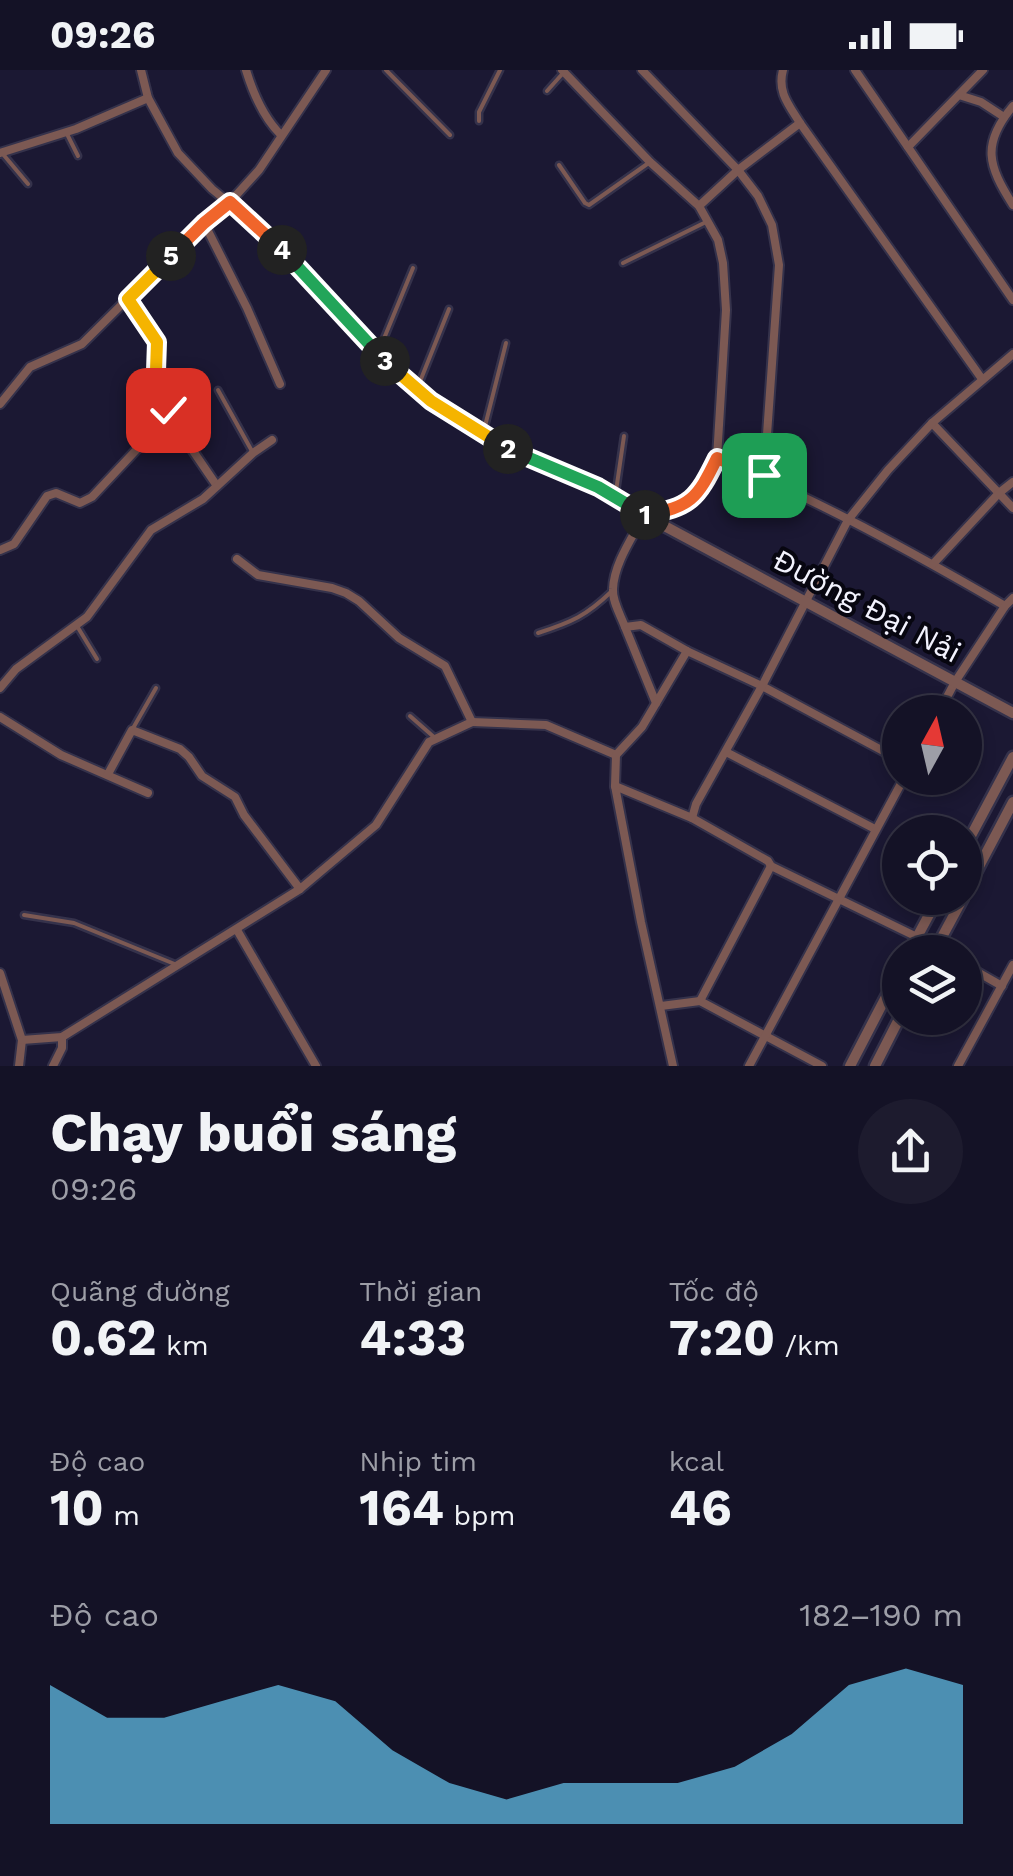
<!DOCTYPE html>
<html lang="vi">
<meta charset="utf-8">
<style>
body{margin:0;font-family:"Work Sans",sans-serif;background:#1d1b2e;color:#f1f3f6;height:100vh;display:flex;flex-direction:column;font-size:38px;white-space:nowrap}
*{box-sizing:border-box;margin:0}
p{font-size:32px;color:#9d9ea7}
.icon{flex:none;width:55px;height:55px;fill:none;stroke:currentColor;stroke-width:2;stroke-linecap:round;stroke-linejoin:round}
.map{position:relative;height:996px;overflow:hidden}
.drawer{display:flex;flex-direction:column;background:#141226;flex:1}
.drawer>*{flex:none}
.needle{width:65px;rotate:8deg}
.buttons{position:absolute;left:882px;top:625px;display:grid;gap:20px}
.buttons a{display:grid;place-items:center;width:100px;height:100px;border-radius:50%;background:#141226;box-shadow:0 5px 15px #0003,0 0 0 2px #333243;font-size:50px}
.pin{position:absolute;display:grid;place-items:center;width:85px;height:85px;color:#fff;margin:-42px;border-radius:20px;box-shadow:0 5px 15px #0006}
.km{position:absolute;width:50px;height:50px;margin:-25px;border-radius:50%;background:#222;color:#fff;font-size:28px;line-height:50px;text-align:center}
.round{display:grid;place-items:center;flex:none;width:105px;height:105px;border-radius:52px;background:#1d1b2e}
.overview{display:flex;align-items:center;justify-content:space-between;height:170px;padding:0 50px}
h1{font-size:55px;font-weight:700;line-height:75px}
.stats{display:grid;grid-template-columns:repeat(3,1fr);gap:15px;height:170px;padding:10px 50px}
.stats div{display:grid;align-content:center}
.stats b{font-size:50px;font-weight:700}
.stats small{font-size:28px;font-weight:400}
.stats p{font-size:28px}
.chart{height:280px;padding:20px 50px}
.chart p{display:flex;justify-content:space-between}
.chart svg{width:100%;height:180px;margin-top:10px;fill:#65c5ee;opacity:.7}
.status{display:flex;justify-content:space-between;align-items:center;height:70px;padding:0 50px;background:#141226;direction:ltr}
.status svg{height:28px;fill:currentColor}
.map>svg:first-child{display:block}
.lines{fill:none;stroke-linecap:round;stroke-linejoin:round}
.service-casing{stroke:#35324b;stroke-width:9}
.minor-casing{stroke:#35324b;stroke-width:12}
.tertiary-casing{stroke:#35324b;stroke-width:15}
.service{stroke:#7c5953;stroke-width:4}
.minor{stroke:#7c5953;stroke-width:8}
.tertiary{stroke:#7c5953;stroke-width:10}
.split-1-casing{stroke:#fff;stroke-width:20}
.split-2-casing{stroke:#fff;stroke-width:20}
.split-3-casing{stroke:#fff;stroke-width:20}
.split-4-casing{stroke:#fff;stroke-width:20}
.split-5-casing{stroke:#fff;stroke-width:20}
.split-6-casing{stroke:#fff;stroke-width:20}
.split-1{stroke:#f0652b;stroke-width:12}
.split-2{stroke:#22a559;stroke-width:12}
.split-3{stroke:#f5b400;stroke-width:12}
.split-4{stroke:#22a559;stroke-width:12}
.split-5{stroke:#f0652b;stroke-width:12}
.split-6{stroke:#f5b400;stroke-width:12}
.labels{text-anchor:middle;stroke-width:8;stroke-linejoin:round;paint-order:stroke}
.street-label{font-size:30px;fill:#f3f3fe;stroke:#070610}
</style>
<div class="status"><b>09:26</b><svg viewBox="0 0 49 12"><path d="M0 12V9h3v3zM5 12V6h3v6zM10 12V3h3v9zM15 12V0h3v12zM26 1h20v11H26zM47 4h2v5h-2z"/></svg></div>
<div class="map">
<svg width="1013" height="996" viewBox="0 0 1013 996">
<rect width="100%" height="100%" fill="#1b1833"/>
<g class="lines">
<defs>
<g id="service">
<path d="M386 0 450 65"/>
<path d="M547 21 564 2"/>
<path d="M479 51V42L500 0"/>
<path d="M66 62 78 86"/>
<path d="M2 83 28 114"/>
<path d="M559 95 585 133 589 135 650 92"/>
<path d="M623 193 708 151"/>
<path d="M378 283 413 198"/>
<path d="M417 319 449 239"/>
<path d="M218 320 253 383"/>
<path d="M483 364 506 273"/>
<path d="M615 428 624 366"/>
<path d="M77 556 97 589"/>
<path d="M538 563C572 552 586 546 612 521"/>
<path d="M410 646 435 668"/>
<path d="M132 660 156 618"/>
<path d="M24 845 74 853 177 895"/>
</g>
<g id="minor">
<path d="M141 0 148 28 178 83 212 119 270 167 385 291 417 319 431 331 504 377 598 417 644 445 671 439 692 429 701 420 717 388 726 240 723 193 718 170 699 136 650 92 562 0"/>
<path d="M246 0C253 23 264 48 281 65"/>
<path d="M642 0 738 100 758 126 772 155 779 195 764 407"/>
<path d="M783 0C777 22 789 35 800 53L982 309"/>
<path d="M855 0 1013 230"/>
<path d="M959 25 981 32 1004 47"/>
<path d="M1013 36C981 74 988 96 1013 135"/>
<path d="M908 77 983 0"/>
<path d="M0 83 76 59 148 28"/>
<path d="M699 136 738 100 800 53"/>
<path d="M204 153 247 238 280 314"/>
<path d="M129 229 157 273 156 301 168 340 176 356 217 416"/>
<path d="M0 334 30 297 82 274 204 153 230 132 259 100 326 0"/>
<path d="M932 353 1013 438"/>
<path d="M717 388C816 429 912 482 1005 536"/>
<path d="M0 480 14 474 47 426 56 423 80 433 92 427 170 344"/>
<path d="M933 494 999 423 1013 412"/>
<path d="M625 557C621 546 612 531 613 519 614 493 633 467 644 445"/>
<path d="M0 618 16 599 87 547 151 460 203 429 253 383 272 370"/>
<path d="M656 633 625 557 641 555 687 581 762 616 900 690"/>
<path d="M939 642 955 612 1005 536 1013 528"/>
<path d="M0 647 61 685 148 723"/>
<path d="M472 652 546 655 616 685"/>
<path d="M726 682 875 759"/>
<path d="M108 704 132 660 180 679 189 687 202 706 235 727 244 745 300 819"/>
<path d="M615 716 692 748 768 791 771 796 917 867"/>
<path d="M692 748 696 734 762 616 848 450 888 400 932 353 1013 284"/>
<path d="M237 860 316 996"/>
<path d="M965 895 1002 916"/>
<path d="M0 903 22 970 19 996"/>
<path d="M700 931 771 796"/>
<path d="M661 936 700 931 822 996"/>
<path d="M22 970 62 967 300 819 376 755 429 672 472 652 445 596 399 568 359 531 346 523 332 518 258 505 237 489"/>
<path d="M53 996 62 978V967"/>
<path d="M673 996 641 852 615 716 616 685 642 657 687 581"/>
<path d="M749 996 904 708"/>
<path d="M958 996 1013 895"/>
</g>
<g id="tertiary">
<path d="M644 445 1013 643"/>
<path d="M965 777 1013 687"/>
<path d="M965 823 1013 732"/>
<path d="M909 882 938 828"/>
<path d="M934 882 963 828"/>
<path d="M850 996 900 900"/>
<path d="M875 996 900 947"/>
</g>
</defs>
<!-- service casing -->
<use href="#service" class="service-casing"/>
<!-- minor casing -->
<use href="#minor" class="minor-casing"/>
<!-- tertiary casing -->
<use href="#tertiary" class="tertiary-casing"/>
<!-- service -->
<use href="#service" class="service"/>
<!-- minor -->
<use href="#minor" class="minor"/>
<!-- tertiary -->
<use href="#tertiary" class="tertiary"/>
</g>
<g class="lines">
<defs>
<path id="split-1" d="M645 445C691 437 697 429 717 388L764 408V405"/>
<path id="split-2" d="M508 379 598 417 645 445"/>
<path id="split-3" d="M385 291 431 331 508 379"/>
<path id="split-4" d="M282 180 385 291"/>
<path id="split-5" d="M171 186 204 153 230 132 282 180"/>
<path id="split-6" d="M168 340 156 301 157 272 128 229 171 186"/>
</defs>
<!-- split-1 casing -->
<use href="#split-1" class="split-1-casing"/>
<!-- split-2 casing -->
<use href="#split-2" class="split-2-casing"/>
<!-- split-3 casing -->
<use href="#split-3" class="split-3-casing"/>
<!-- split-4 casing -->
<use href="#split-4" class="split-4-casing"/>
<!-- split-5 casing -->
<use href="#split-5" class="split-5-casing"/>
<!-- split-6 casing -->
<use href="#split-6" class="split-6-casing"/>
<!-- split-1 -->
<use href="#split-1" class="split-1"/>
<!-- split-2 -->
<use href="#split-2" class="split-2"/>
<!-- split-3 -->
<use href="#split-3" class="split-3"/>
<!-- split-4 -->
<use href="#split-4" class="split-4"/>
<!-- split-5 -->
<use href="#split-5" class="split-5"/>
<!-- split-6 -->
<use href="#split-6" class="split-6"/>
</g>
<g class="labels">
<!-- street labels -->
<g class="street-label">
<text transform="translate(867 536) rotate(28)" y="10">Đường Đại Nải</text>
</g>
</g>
</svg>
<div class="buttons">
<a><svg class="needle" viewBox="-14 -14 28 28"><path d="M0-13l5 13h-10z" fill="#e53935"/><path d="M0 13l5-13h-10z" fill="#9d9ea7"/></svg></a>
<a><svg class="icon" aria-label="locate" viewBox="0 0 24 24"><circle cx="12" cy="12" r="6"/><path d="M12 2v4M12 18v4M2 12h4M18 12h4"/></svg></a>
<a><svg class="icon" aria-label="layers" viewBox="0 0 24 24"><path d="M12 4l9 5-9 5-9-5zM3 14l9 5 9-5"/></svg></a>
</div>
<div class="pin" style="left:764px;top:405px;background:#1e9e55"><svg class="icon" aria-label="arrive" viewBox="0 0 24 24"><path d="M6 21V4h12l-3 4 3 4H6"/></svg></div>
<div class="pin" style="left:168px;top:340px;background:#d93025"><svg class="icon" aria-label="check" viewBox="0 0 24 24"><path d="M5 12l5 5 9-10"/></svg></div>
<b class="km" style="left:645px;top:445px">1</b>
<b class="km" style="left:508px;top:379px">2</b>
<b class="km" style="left:385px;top:291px">3</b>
<b class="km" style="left:282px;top:180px">4</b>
<b class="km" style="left:171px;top:186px">5</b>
</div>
<section class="drawer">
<div class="overview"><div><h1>Chạy buổi sáng</h1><p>09:26</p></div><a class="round"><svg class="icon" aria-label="share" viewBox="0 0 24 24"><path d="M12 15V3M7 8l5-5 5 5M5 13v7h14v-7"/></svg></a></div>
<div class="stats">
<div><p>Quãng đường</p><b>0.62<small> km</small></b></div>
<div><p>Thời gian</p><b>4:33</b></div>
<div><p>Tốc độ</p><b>7:20<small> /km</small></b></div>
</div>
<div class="stats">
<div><p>Độ cao</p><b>10<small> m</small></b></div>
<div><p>Nhịp tim</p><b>164<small> bpm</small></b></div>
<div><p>kcal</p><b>46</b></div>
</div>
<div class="chart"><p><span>Độ cao</span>182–190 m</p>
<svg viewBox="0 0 160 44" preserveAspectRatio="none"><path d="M0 44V10L10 18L20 18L30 14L40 10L50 14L60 26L70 34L80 38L90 34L100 34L110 34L120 30L130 22L140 10L150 6L160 10V44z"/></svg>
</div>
</section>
